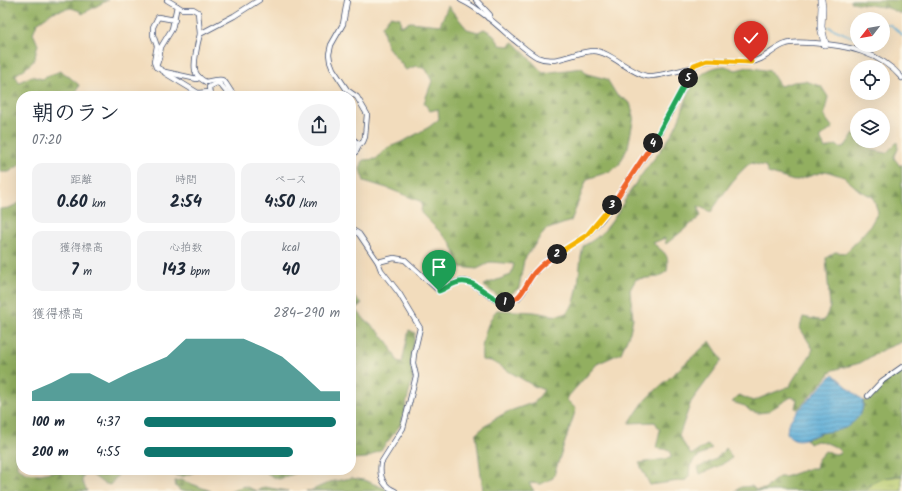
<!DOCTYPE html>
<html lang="ja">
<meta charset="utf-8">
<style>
body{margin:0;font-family:Kalam,"Klee One",sans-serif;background:#f2f2f3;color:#1f2937;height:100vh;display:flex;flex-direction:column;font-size:15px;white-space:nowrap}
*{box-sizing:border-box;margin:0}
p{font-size:13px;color:#747a83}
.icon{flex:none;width:22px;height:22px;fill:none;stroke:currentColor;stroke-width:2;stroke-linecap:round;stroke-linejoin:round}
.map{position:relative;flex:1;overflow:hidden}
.sheet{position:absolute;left:16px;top:91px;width:340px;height:384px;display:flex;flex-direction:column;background:#fff;border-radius:16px;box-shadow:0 4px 16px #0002}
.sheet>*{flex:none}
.needle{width:26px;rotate:239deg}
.tools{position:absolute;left:850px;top:12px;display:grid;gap:8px}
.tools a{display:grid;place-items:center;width:40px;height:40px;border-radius:50%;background:#fff;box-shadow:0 4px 16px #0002;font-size:20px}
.pin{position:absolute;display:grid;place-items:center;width:34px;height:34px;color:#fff;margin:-41px -17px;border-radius:50% 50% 50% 0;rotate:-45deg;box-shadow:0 0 4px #0007}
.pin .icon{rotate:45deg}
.km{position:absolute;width:20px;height:20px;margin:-10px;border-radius:50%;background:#222;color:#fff;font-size:11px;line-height:20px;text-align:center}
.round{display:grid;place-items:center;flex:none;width:42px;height:42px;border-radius:21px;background:#f2f2f3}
.overview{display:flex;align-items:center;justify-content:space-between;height:68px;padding:0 16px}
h1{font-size:22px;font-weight:700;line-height:30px}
.figures{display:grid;grid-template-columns:repeat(3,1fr);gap:6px;height:68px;padding:4px 16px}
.figures div{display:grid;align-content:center;border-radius:10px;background:#f2f2f3;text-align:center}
.figures b{font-size:17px;font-weight:700}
.figures small{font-size:11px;font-weight:400}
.figures p{font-size:11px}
.chart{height:112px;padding:8px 16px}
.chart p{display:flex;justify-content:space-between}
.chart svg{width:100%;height:72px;margin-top:4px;fill:#0f766e;opacity:.7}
ul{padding:0 16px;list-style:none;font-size:13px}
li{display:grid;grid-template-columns:64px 48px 1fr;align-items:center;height:30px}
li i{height:10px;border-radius:5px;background:#0f766e}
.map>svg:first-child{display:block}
.grass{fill:url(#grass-tufts);stroke:#6a7d66}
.forest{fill:url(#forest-firs);stroke:#566f60}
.water{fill:url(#water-rules);stroke:#3c6e9b}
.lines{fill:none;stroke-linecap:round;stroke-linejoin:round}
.stream{stroke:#5daed8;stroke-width:1.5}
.street-casing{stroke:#3b496c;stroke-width:6}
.secondary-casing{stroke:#3b496c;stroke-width:8}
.street{stroke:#fff;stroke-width:4.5}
.secondary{stroke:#fff;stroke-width:7}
.split-1-casing{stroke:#fff;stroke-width:8}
.split-2-casing{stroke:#fff;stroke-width:8}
.split-3-casing{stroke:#fff;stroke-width:8}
.split-4-casing{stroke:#fff;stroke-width:8}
.split-5-casing{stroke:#fff;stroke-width:8}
.split-6-casing{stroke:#fff;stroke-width:8}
.split-1{stroke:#22a559;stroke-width:5}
.split-2{stroke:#f0652b;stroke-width:5}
.split-3{stroke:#f5b400;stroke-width:5}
.split-4{stroke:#f0652b;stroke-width:5}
.split-5{stroke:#22a559;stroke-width:5}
.split-6{stroke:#f5b400;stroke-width:5}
</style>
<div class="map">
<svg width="902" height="491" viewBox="0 0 902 491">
<defs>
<pattern id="grass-tufts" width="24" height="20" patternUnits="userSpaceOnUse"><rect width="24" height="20" fill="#b8cb6e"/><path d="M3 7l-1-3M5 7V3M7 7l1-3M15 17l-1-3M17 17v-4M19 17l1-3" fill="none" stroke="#95a55e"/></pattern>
<pattern id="forest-firs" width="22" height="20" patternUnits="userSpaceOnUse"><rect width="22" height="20" fill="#92af61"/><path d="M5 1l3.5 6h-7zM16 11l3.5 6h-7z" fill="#768f53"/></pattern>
<pattern id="water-rules" width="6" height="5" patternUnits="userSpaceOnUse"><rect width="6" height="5" fill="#5daed8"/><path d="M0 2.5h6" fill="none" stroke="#4c8eb2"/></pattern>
</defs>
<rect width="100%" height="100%" fill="#fcf5e5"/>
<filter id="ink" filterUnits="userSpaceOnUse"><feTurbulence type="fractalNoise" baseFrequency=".025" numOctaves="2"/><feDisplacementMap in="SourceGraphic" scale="8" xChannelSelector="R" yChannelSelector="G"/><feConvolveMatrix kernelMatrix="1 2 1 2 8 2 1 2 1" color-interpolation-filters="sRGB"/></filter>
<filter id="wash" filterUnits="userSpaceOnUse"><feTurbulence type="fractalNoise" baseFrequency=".012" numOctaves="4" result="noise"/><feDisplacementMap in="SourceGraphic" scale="16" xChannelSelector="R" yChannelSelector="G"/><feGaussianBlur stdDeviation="0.9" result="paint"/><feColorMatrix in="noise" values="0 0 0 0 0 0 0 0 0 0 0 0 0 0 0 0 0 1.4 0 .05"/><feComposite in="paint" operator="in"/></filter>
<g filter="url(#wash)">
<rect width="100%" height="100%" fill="#f2dcbc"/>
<!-- grass -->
<path class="grass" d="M902 476V491H866C872 478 889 477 902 476Z"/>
<!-- forest -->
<g class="forest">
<path d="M0 0H108L82 14 80 11 71 8 53 12 37 23 33 33 38 45C36 49 36 53 35 58 32 65 21 71 15 75L19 82 32 76 42 79 60 71 67 75 79 85 76 93 72 96H21V164L9 172H0Z"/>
<path d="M851 0H896L902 1V14L888 8 851 2Z"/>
<path d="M448 6 467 29 478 32 484 29 493 34 500 45 508 46 514 42 543 73 582 68 587 74 607 79 616 94 630 103 634 116 628 147 619 165 611 171 587 179 571 221 545 230 524 260 519 288 509 295 498 296 483 285 511 275 514 264 491 262 477 269 460 267 451 243 421 213 422 202 387 188 364 181 360 169 363 160 376 159 387 148 404 141 429 127 439 119 438 109 430 111 424 103 432 81 426 69 416 66 406 70 387 46 382 26 390 16 400 18 401 26 410 22 440 25Z"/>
<path d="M725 66 736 70 748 67 770 71 780 86 793 82 805 81 821 86 828 97 824 116 833 128 820 137 825 149 836 145 841 148 846 145 854 133 857 136V141H863L872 150 886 153 897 142 898 149 894 158 900 166 902 164V342L882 350 860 363 833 370 823 382 798 409 795 408 797 399 791 397 767 412 758 413 750 411 745 406 732 402 739 395 753 401 790 386C796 372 808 362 813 349L800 328 803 317 824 321 830 307 826 258 835 252 846 253 870 226 878 212 873 197 860 191 844 177 826 171 794 181 768 173 765 166 750 163C734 176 723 195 711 212L698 206 701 216 666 244 665 238 653 243C664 253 670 253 667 271L659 277 636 279 630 290 633 318 630 332 621 353 597 364 566 399 576 409 553 478 541 484 529 483 534 491H483L476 434 491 421 507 412 535 402 544 390 534 386 491 361 482 360C480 346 487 320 497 310 509 311 522 311 534 312 554 315 569 323 576 295 580 279 579 262 583 246 611 232 617 211 633 187 646 167 664 149 675 128 682 115 687 91 696 81 704 71 712 67 725 66Z"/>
<path d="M21 202V455L17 459V467L25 473 40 474 57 471 84 474 82 481 87 491H0V209L9 208Z"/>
<path d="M351 295 362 303 356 309 365 320 379 332 388 343 398 362 402 363 409 330 415 333 410 364 413 377 401 424 382 449 367 458 351 459Z"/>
<path d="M710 341 722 360 691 402 679 436 691 455 707 445 712 448 694 460 690 466 689 476 686 480 650 485 639 463 671 458 670 450 656 448 660 430 655 422 629 423 646 399Z"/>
<path d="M902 368V476C889 477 872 478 866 491H735L741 487 752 486 756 490 766 489 770 484 779 477H785L810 468H816L818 459 825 451 835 454 841 453C838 446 823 441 816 441 813 442 812 443 810 444L806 439 822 433 862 411 863 401 869 400 879 387Z"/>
<path d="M726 448 732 458 721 465 700 474 698 468 717 458Z"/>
<path d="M88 470H122L110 485 103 483 87 471Z"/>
<path d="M158 470H199L184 476H177Z"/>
<path d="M266 470H302L296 473 279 479 267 474Z"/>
<path d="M351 478 364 480 391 491H306H310L330 482Z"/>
<path d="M181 480 211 491H181L176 487 175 481Z"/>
<path d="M244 486 257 491 264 487 288 491H229Z"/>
</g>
<!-- water -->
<path class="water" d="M833 374 863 401C863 403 863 407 862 410 861 416 851 425 845 428 838 431 829 431 821 433 809 437 796 446 787 433L788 424 794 415Z"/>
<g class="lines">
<!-- stream -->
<g class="stream">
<path d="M883 24 891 25 902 35"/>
<path d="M829 27 852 37 857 36"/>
</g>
</g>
</g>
<g filter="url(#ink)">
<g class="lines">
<defs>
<g id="street">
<path d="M167 0 182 9H193L198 12 200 34"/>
<path d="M461 0C480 9 497 25 513 39 521 45 528 52 537 57 557 66 574 51 594 51 609 51 629 72 646 76 654 78 680 70 691 68 708 54 730 64 750 62 764 61 773 48 786 44 794 41 805 43 813 43 846 45 880 52 902 78"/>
<path d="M476 0 490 15 488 18"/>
<path d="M347 1 343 24 331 45 329 54 330 61 333 69 347 90 357 97 367 114 365 137 363 142 351 150"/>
<path d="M177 6 172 29 161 47 159 58 156 67 165 72 197 79 199 77"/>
<path d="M156 67 154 62 157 46 153 35V27L158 17 175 20"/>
<path d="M165 73 198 93 209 92"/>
<path d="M210 96 209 87 217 83 220 84 230 96"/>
<path d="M235 96C221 82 231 76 206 82 202 80 198 77 196 73 192 67 198 41 200 34L234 16 259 0"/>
<path d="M351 138 359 144"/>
<path d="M351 158 357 150 359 144"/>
<path d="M351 229 359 234 378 262 381 270 399 293 420 328 414 354 413 363 416 376 403 428 381 463C379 476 382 486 395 491"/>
<path d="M378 262 394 258 405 260 439 291 457 282 464 281 471 283 494 299 500 302H507L518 298 523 292 532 275 546 261 587 235 602 219 615 201 653 144 694 67"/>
<path d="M868 396 882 381 902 367"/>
</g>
<path id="secondary" d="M821 0 822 7 821 27 825 44"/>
</defs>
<!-- street casing -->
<use href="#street" class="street-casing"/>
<!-- secondary casing -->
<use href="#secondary" class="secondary-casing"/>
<!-- street -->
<use href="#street" class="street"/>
<!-- secondary -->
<use href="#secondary" class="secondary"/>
</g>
</g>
<g class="lines" filter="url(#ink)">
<defs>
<path id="split-1" d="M439 291C444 289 450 285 456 283 475 276 488 300 505 302"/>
<path id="split-2" d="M505 302C523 301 525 283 535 272 542 264 549 259 557 254"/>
<path id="split-3" d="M557 254 587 235 612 205"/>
<path id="split-4" d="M612 205 653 143"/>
<path id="split-5" d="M653 143 688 78"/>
<path id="split-6" d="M688 78 694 65 707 60 751 62"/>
</defs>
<!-- split-1 casing -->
<use href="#split-1" class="split-1-casing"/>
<!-- split-2 casing -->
<use href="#split-2" class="split-2-casing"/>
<!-- split-3 casing -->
<use href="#split-3" class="split-3-casing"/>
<!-- split-4 casing -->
<use href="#split-4" class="split-4-casing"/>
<!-- split-5 casing -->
<use href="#split-5" class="split-5-casing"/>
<!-- split-6 casing -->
<use href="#split-6" class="split-6-casing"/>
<!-- split-1 -->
<use href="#split-1" class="split-1"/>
<!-- split-2 -->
<use href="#split-2" class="split-2"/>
<!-- split-3 -->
<use href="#split-3" class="split-3"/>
<!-- split-4 -->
<use href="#split-4" class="split-4"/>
<!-- split-5 -->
<use href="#split-5" class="split-5"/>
<!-- split-6 -->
<use href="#split-6" class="split-6"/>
</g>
</svg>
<div class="tools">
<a><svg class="needle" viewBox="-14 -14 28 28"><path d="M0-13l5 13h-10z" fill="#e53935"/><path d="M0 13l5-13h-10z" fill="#747a83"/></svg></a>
<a><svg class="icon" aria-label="locate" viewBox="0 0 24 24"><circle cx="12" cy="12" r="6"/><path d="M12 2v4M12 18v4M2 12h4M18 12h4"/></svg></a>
<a><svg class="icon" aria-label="layers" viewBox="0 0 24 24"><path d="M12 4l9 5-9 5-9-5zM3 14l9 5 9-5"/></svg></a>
</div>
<div class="pin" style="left:439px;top:291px;background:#1e9e55"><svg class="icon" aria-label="arrive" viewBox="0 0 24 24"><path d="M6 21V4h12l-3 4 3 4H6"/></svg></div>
<div class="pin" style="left:751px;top:62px;background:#d93025"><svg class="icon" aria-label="check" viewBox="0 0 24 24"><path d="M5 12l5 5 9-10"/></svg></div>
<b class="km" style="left:505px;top:302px">1</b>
<b class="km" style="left:557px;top:254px">2</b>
<b class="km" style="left:612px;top:205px">3</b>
<b class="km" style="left:653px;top:143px">4</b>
<b class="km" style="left:688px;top:78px">5</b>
<section class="sheet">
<div class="overview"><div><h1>朝のラン</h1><p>07:20</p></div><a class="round"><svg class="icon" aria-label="share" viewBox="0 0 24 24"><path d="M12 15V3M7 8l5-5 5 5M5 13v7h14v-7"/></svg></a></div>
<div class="figures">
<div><p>距離</p><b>0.60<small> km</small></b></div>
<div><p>時間</p><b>2:54</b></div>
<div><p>ペース</p><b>4:50<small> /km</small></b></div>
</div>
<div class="figures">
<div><p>獲得標高</p><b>7<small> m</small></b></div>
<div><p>心拍数</p><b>143<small> bpm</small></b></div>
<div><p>kcal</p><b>40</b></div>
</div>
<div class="chart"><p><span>獲得標高</span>284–290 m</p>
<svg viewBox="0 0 160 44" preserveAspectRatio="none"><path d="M0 44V38L10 33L20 27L30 27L40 33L50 27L60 22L70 17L80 6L90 6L100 6L110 6L120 11L130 17L140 27L150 38L160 38V44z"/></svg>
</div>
<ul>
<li><b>100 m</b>4:37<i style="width:98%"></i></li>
<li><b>200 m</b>4:55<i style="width:76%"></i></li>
</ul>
</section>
</div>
